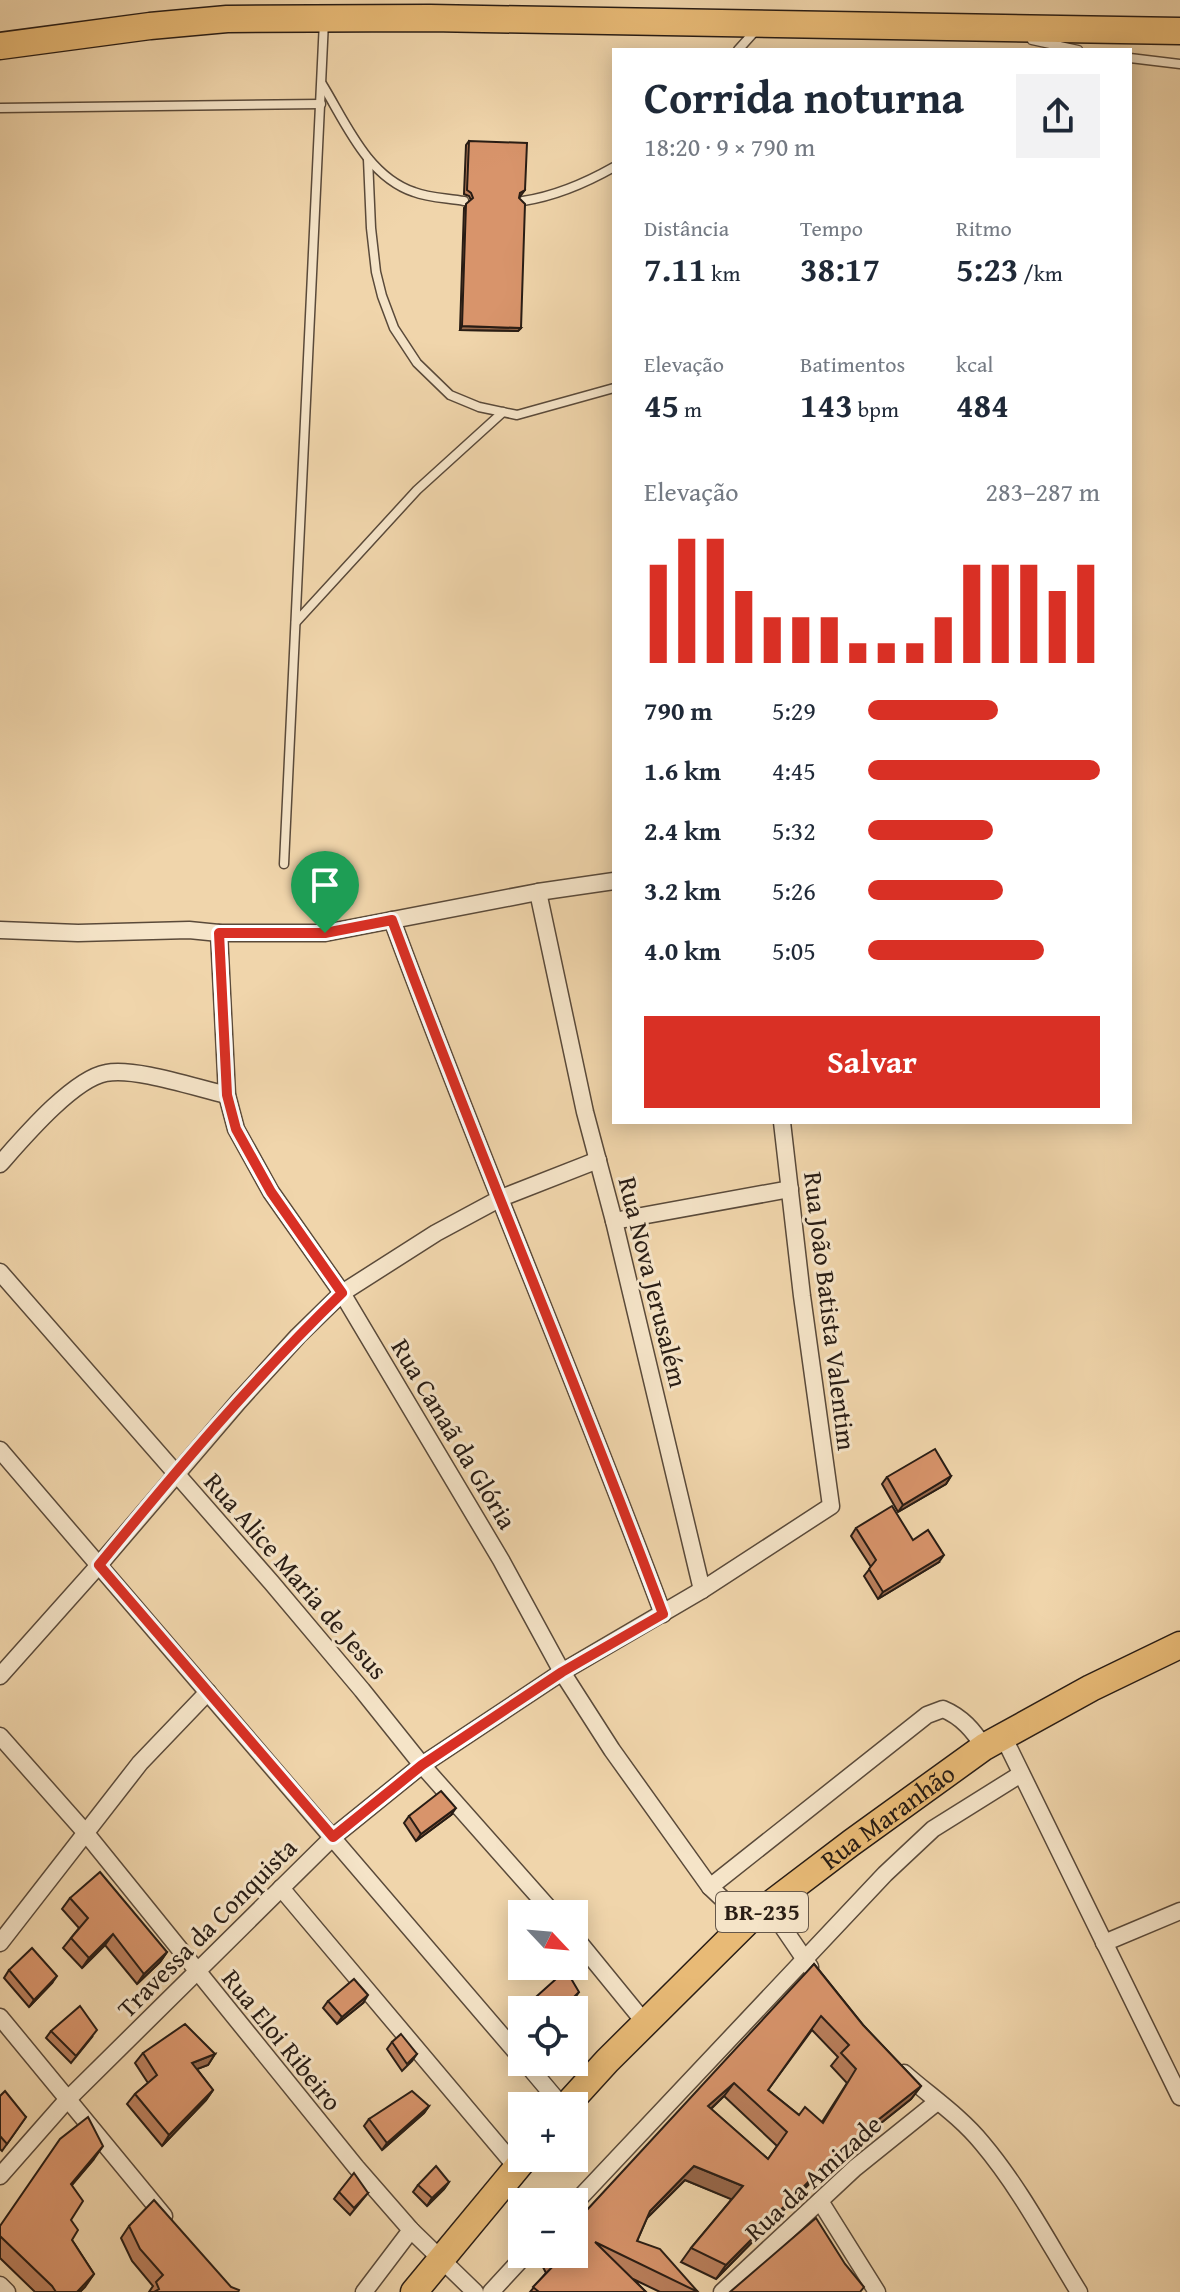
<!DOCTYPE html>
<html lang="pt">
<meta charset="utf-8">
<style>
body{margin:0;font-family:"Gentium Book Plus",serif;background:#f2f2f3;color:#1f2937;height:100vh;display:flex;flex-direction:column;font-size:30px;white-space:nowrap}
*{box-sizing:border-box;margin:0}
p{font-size:26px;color:#747a83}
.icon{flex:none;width:44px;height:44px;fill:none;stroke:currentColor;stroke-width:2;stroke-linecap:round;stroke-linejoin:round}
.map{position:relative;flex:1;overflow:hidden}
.side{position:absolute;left:612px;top:48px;width:520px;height:1076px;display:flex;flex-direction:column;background:#fff;border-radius:0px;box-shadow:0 4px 20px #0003}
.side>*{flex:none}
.needle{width:52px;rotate:116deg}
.controls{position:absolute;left:508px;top:1900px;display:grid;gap:16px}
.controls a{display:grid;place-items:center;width:80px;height:80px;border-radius:0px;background:#fff;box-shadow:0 4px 20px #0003;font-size:40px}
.pin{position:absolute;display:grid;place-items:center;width:68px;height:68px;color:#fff;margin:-82px -34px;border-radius:50% 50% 50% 0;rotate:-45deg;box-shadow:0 0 8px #0007}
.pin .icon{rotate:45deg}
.round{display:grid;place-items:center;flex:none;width:84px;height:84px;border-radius:0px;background:#f2f2f3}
.summary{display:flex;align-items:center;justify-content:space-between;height:136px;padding:0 32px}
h1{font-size:44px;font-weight:700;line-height:60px}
.stats{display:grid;grid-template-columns:repeat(3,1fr);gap:12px;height:136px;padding:8px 32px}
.stats div{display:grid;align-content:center}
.stats b{font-size:34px;font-weight:700}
.stats small{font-size:22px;font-weight:400}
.stats p{font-size:22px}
.chart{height:224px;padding:16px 32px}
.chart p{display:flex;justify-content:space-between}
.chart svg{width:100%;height:144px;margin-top:8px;stroke:#d93025;stroke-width:6}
.cta{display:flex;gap:16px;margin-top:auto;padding:16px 32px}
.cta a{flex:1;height:92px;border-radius:0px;background:#d93025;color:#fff;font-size:32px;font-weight:700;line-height:92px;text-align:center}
ul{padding:0 32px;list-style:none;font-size:26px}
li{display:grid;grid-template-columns:128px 96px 1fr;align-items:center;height:60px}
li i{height:20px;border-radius:10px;background:#d93025}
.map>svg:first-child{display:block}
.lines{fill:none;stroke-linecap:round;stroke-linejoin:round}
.service-casing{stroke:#5a4a3a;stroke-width:11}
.minor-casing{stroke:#5a4a3a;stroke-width:19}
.trunk-casing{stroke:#281c14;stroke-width:29}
.service{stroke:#f5e4c8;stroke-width:8}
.minor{stroke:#f5e4c8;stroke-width:16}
.trunk{stroke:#e8ba76;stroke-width:26}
.wall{fill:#ba7f5c;stroke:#281c14;stroke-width:2;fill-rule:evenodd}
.shaded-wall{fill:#97684b;stroke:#281c14;stroke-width:2}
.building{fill:#d8946b;stroke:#281c14;stroke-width:2;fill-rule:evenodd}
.route-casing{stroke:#fff;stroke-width:16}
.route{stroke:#d93025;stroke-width:10}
.labels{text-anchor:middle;stroke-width:6;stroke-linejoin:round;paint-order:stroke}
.shield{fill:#f5e4c8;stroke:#66584a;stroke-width:2}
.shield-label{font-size:24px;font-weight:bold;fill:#281c14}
.street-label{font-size:26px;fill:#281c14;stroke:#f5e4c8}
</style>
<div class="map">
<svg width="1180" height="2292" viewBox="0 0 1180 2292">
<rect width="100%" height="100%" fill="#f0d5ab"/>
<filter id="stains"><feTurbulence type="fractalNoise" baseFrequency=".0025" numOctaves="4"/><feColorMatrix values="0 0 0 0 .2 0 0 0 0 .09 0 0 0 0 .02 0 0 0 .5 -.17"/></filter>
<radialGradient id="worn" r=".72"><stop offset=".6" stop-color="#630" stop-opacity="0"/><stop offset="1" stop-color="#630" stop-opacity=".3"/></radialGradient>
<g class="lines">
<defs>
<g id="service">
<path d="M1032 40 1078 50"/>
<path d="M738 50 756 30"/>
<path d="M1130 58 1180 64"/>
<path d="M322 84C346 123 367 176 414 192 429 198 448 198 464 201"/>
<path d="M0 108 321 104"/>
<path d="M368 159 371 228 376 272 382 296 394 328 417 363 450 395 479 407 517 415 614 388"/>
<path d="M523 201C556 196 584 184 614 167"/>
<path d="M296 622 417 490 503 412"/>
<path d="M284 864 324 21"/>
</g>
<g id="minor">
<path d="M538 892 585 1112 614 1221 702 1590"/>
<path d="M392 920C478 1153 576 1381 663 1614"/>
<path d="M0 930 78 933 189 930 219 933H325L538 892 614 881"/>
<path d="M219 933 227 1095 236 1129 271 1192 342 1293 501 1560 562 1672 612 1750 710 1887 747 1922"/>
<path d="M0 1164C23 1138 73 1079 106 1073 135 1067 196 1088 227 1095"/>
<path d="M614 1221 790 1189"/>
<path d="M0 1272 271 1582 362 1690 422 1765 554 1914"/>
<path d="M0 1450 522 2059"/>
<path d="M0 1676 99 1565 239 1401 298 1336 342 1293 436 1233 501 1198 598 1160"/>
<path d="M0 1736 85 1832 356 2167 411 2230 475 2292"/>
<path d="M1003 1736 1180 2097"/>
<path d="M710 1887 927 1715 943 1709C962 1717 973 1730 984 1747"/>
<path d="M281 1888 517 2168"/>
<path d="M769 1907 810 1967"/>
<path d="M574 1936 645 2023"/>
<path d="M0 1943 140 1763 208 1692"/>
<path d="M1104 1943 1180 1911"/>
<path d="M0 2017 164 2216"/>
<path d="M525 2062 562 2106"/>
<path d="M904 2073C930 2096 960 2116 982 2143 1020 2188 1048 2242 1079 2292"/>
<path d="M0 2176 66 2101 333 1837 422 1765 562 1672 702 1590 831 1506 802 1296 782 1122"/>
<path d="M820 2201 877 2292"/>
<path d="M574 2204 885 1874 933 1829 1021 1774"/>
<path d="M0 2285 7 2292"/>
<path d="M364 2292 411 2230"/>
<path d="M491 2292 526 2254"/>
<path d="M722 2292 855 2168 937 2102"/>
</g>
<g id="trunk">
<path d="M0 46 150 26 227 19 430 18 1180 31"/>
<path id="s1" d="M566 2106 607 2061 747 1922 851 1843 984 1747 1091 1688 1180 1645"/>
<path d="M414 2292 525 2158"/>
</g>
</defs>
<!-- service casing -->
<use href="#service" class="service-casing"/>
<!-- minor casing -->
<use href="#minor" class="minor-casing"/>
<!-- trunk casing -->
<use href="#trunk" class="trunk-casing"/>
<!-- service -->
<use href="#service" class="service"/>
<!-- minor -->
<use href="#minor" class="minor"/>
<!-- trunk -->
<use href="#trunk" class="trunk"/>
</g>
<!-- wall -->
<g class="wall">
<path d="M469 141 525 190 519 198 521 328 518 331 460 330 464 208 471 200 469 196 464 194 466 145Z"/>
<path d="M951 1476 946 1484 898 1512 882 1484 887 1477Z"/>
<path d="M856 1528 913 1540 939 1562 878 1599 864 1576 871 1567 851 1536Z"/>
<path d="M451 1815 416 1841 404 1823 409 1816Z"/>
<path d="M70 1898 167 1952 160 1962 137 1984 105 1945 82 1968 63 1948 79 1928 62 1909Z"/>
<path d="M814 1964 863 2025 921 2086 911 2099 831 2163 819 2178 816 2177 716 2279 681 2262 691 2248 732 2199 685 2180 647 2218 637 2241 698 2292H660L633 2279 646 2292H530L546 2273 541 2263 547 2254H574ZM812 2030 838 2057 831 2066 847 2083 822 2122 799 2115 768 2090ZM724 2096 777 2146 768 2159 711 2109Z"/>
<path d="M9 1970 52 1983 29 2007 4 1978Z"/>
<path d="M328 2001 363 2003 337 2024 323 2008Z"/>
<path d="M51 2031 92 2037 71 2063 46 2038Z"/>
<path d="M392 2042 417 2054 412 2061 402 2071 387 2049Z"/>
<path d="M143 2053 215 2054 208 2065 197 2069 213 2090 206 2100 162 2146 127 2104 135 2094 148 2083 135 2063Z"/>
<path d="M0 2096 26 2117 2 2151 0 2149Z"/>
<path d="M429 2106 424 2113 382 2150 364 2126 369 2119Z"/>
<path d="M94 2159 72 2185 71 2220 72 2240 94 2274 80 2292H35L0 2258V2226Z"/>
<path d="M449 2182 444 2189 427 2206 413 2192 418 2185Z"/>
<path d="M339 2192 368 2193 350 2215 334 2199Z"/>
<path d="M129 2226 231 2287 238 2292H149L153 2286 132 2261 121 2238Z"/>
</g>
<!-- shaded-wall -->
<g class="shaded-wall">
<path d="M462 326 521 328 518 331 460 330Z"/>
<path d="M951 1476 946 1484 898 1512 903 1505Z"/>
<path d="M944 1555 939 1562 878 1599 883 1592Z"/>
<path d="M456 1808 451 1815 416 1841 421 1834Z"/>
<path d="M113 1934 105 1945 82 1968 89 1958Z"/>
<path d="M167 1952 160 1962 137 1984 144 1974Z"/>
<path d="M57 1976 52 1983 29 2007 34 2000Z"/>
<path d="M579 1992 574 1999 563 2010H561Z"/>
<path d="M368 1995 363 2003 337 2024 342 2017Z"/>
<path d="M215 2054 208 2065 184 2074 192 2063Z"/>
<path d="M734 2083 724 2096 699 2120 708 2106Z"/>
<path d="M921 2086 911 2099 831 2163 819 2178 816 2177 716 2279 726 2265 826 2164 841 2149Z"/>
<path d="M213 2090 206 2100 162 2146 169 2135Z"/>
<path d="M429 2106 424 2113 382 2150 387 2143Z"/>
<path d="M103 2146 94 2159 61 2197 71 2184Z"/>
<path d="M694 2166 743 2186 733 2200 685 2180 640 2225 650 2211Z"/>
<path d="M449 2182 444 2189 427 2206 432 2198Z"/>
<path d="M94 2274 85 2287 80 2292H77Z"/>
</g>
<!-- building -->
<g class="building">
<path d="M469 141 527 143 525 190 520 193 519 198 525 204 521 328 462 326 466 204 473 198 471 193 467 190Z"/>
<path d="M935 1449 951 1476 903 1505 887 1477Z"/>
<path d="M892 1506 913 1540 928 1530 944 1555 883 1592 869 1569 876 1560 856 1528Z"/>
<path d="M441 1791 456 1808 421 1834 409 1816Z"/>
<path d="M100 1872 167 1952 144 1974 113 1934 89 1958 71 1938 88 1918 70 1898Z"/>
<path d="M32 1948 57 1976 34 2000 9 1970Z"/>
<path d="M814 1964 863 2025 921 2086 841 2149 828 2165 826 2164 726 2265 691 2248 743 2186 694 2166 650 2211 637 2241 660 2249 698 2292 595 2242 646 2292H539L533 2287 557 2262 553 2254H574V2224ZM821 2016 849 2045 841 2053 856 2069 823 2123 805 2107 799 2115 768 2090ZM734 2083 787 2132 768 2159 708 2106Z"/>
<path d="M566 1970 579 1992 561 2010H530L527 2005Z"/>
<path d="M354 1979 368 1995 342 2017 328 2001Z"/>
<path d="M80 2006 97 2030 76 2056 51 2031Z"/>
<path d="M185 2024 215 2054 192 2063 213 2090 169 2135 135 2094 157 2075 143 2053Z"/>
<path d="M401 2034 417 2054 407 2064 392 2042Z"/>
<path d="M5 2091 26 2117 7 2144 0 2136V2096Z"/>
<path d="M412 2091 429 2106 387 2143 369 2119Z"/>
<path d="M88 2117 103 2146 71 2184 83 2201 71 2220 78 2230 72 2240 94 2274 77 2292H56L52 2286 0 2236V2226L60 2139Z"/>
<path d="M436 2166 449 2182 432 2198 418 2185Z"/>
<path d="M354 2173 368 2193 354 2208 339 2192Z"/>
<path d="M154 2200 231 2287 239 2290 238 2292H154L159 2289 156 2282 163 2275 140 2249 129 2226Z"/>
<path d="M816 2218 845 2264 864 2287 860 2292H730Z"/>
</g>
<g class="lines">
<defs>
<path id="route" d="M392 920C478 1153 576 1381 663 1614L562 1672 422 1765 333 1837 99 1565C176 1471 255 1377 342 1293L271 1192 236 1129 227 1095 219 933H325Z"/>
</defs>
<!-- route casing -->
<use href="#route" class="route-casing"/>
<!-- route -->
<use href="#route" class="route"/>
</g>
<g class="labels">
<!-- shield labels -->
<rect class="shield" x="716" y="1892" width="92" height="40" rx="6"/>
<g class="shield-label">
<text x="762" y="1920">BR-235</text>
</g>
<!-- street labels -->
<g class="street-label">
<text transform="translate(653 1282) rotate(76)" y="9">Rua Nova Jerusalém</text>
<text transform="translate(830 1311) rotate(83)" y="9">Rua João Batista Valentim</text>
<text transform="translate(454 1434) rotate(59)" y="9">Rua Canaã da Glória</text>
<text transform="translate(296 1576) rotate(49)" y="9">Rua Alice Maria de Jesus</text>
<text dy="9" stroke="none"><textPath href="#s1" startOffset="434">Rua Maranhão</textPath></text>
<text transform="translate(207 1928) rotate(-45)" y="9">Travessa da Conquista</text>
<text transform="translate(282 2040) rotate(51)" y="9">Rua Eloi Ribeiro</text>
<text transform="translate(813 2178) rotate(-42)" y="9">Rua da Amizade</text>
</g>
</g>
<rect width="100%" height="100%" filter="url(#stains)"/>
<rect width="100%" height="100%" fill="url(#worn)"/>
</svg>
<div class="controls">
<a><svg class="needle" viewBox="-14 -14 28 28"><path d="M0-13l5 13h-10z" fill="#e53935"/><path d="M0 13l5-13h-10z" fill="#747a83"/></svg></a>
<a><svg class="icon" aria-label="locate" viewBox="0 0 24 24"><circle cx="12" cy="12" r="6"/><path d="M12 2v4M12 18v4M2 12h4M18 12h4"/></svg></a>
<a>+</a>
<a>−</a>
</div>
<div class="pin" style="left:325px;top:933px;background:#1e9e55"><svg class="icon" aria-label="arrive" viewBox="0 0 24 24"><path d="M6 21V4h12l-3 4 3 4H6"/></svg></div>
<section class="side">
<div class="summary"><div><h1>Corrida noturna</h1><p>18:20 · 9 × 790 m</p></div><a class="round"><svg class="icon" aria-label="share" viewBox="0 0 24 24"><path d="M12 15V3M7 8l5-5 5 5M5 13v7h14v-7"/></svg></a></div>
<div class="stats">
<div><p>Distância</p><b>7.11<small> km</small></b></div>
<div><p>Tempo</p><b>38:17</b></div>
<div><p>Ritmo</p><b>5:23<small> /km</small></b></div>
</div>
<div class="stats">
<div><p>Elevação</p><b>45<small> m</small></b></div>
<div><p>Batimentos</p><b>143<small> bpm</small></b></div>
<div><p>kcal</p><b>484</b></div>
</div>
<div class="chart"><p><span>Elevação</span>283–287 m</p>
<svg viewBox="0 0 160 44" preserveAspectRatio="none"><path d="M5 44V14M15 44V6M25 44V6M35 44V22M45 44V30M55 44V30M65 44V30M75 44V38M85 44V38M95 44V38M105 44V30M115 44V14M125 44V14M135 44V14M145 44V22M155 44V14"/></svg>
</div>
<ul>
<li><b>790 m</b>5:29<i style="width:56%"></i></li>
<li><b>1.6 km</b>4:45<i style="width:100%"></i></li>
<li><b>2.4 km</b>5:32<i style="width:54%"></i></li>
<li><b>3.2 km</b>5:26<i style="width:58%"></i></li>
<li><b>4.0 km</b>5:05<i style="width:76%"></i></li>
</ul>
<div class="cta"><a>Salvar</a></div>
</section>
</div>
